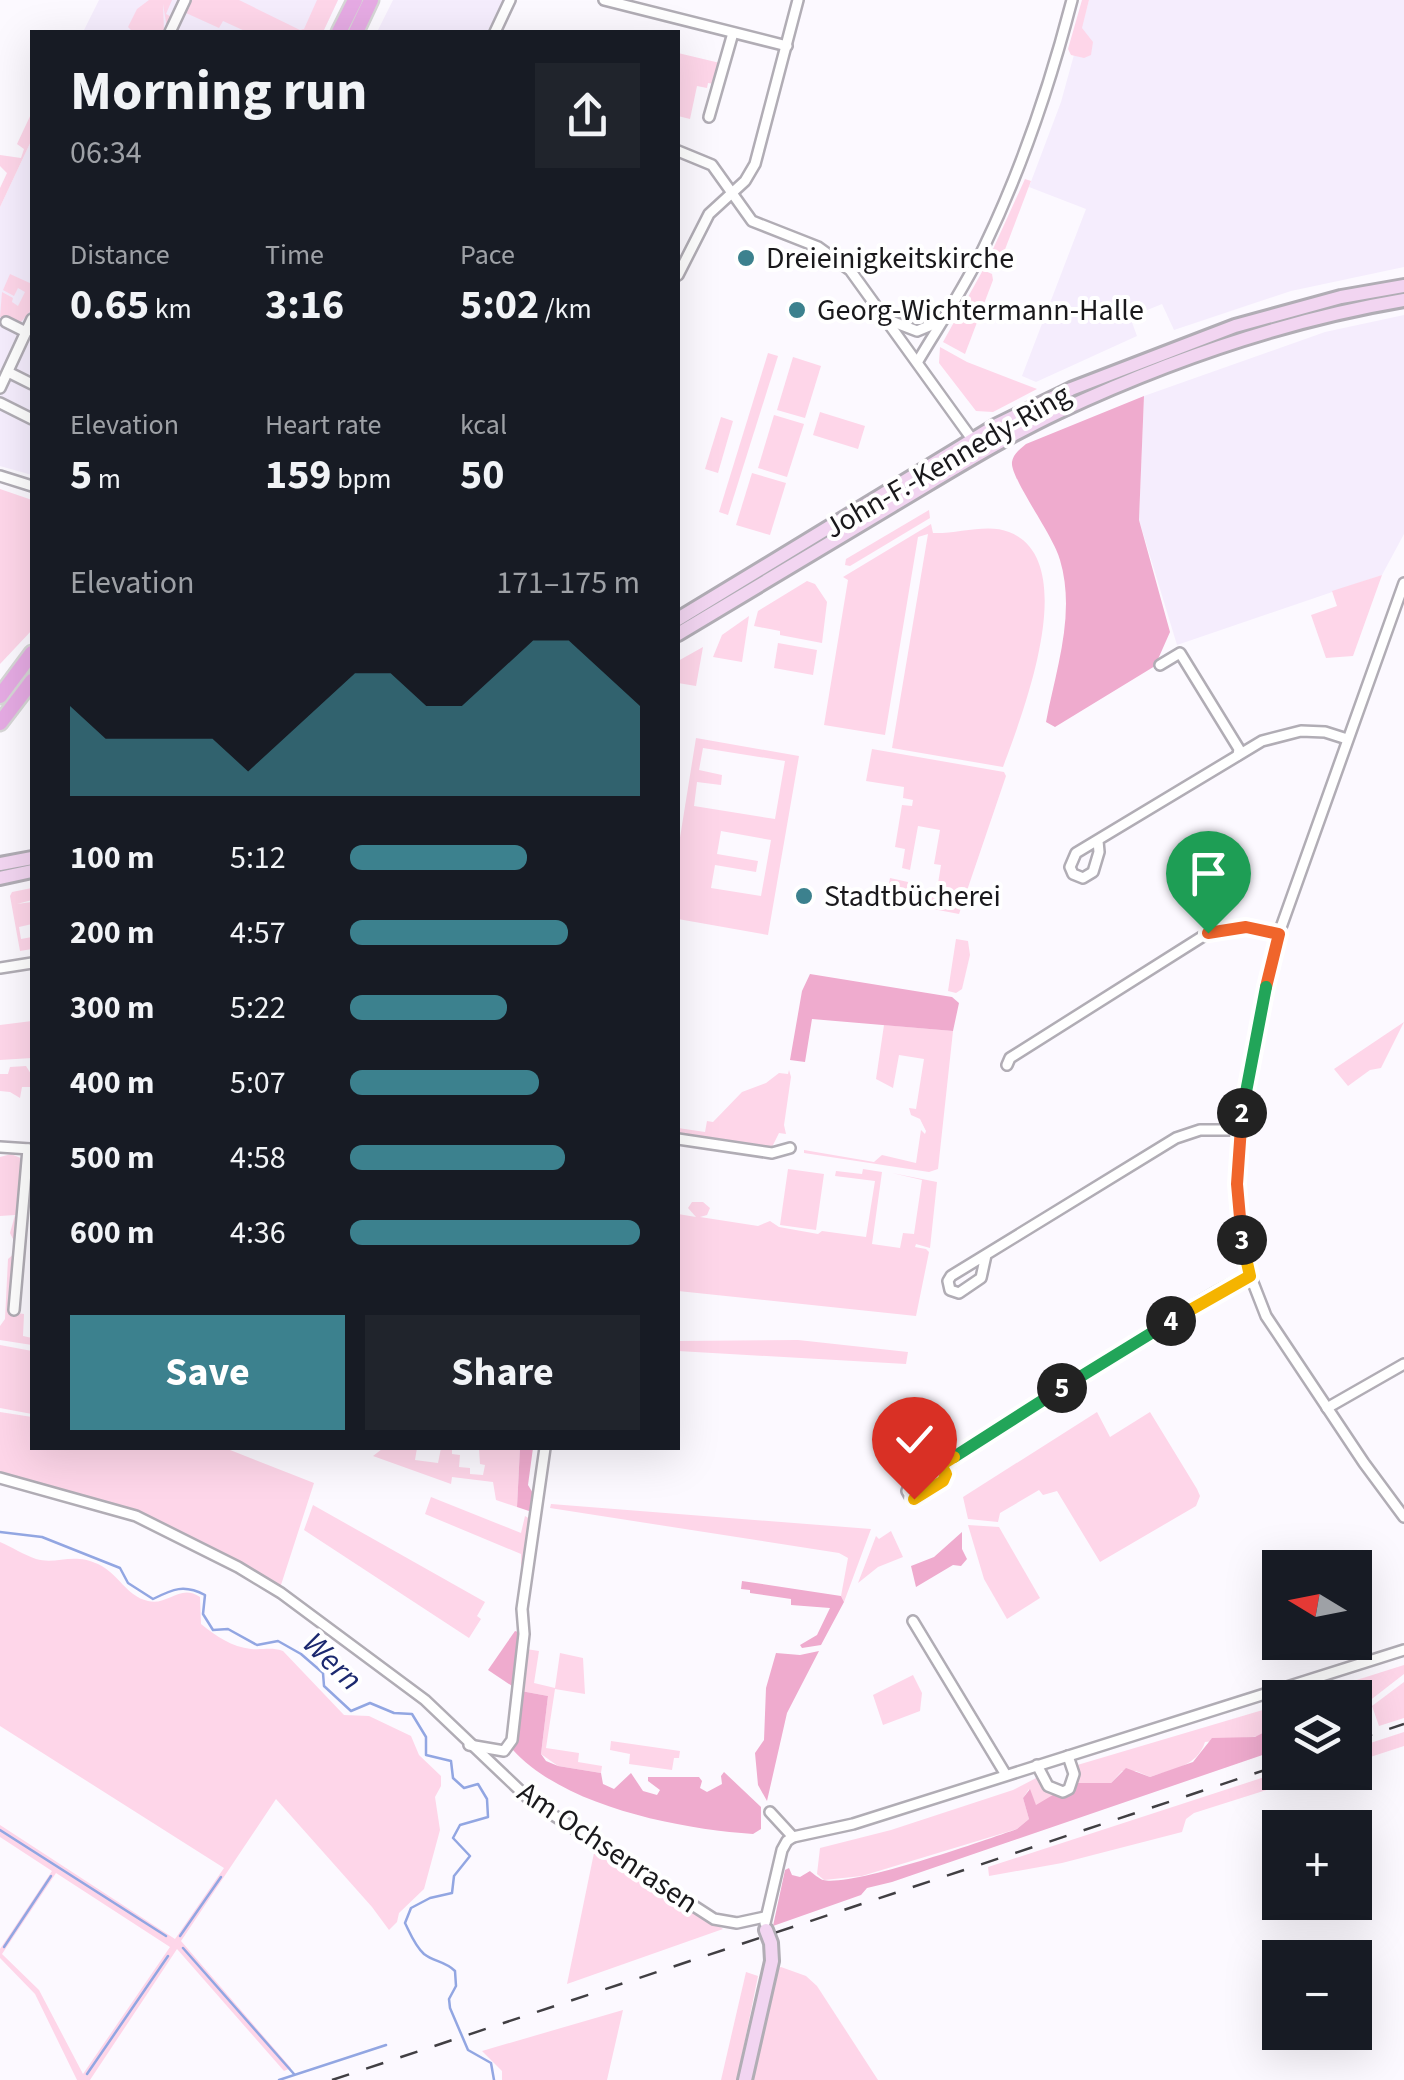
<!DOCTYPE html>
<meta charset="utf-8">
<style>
body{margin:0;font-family:"Source Sans 3",sans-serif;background:#20242c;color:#f1f3f6;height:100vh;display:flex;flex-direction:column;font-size:38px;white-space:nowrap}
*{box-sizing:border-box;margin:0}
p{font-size:32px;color:#9ea1a6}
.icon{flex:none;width:55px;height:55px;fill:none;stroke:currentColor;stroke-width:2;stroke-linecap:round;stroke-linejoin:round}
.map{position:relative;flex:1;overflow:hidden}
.side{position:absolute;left:30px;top:30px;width:650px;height:1420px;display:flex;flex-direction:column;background:#171b24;border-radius:0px;box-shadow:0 10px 40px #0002}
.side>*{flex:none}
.needle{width:65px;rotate:280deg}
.buttons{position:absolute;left:1262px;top:1550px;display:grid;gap:20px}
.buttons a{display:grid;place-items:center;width:110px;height:110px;border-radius:0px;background:#171b24;box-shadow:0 10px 40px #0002;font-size:50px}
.pin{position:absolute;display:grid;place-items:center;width:85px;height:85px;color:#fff;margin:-102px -42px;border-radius:50% 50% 50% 0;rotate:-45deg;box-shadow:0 0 10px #0007}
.pin .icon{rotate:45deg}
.km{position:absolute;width:50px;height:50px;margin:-25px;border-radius:50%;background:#222;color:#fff;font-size:28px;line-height:50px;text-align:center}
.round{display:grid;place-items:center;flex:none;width:105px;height:105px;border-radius:0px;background:#20242c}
.head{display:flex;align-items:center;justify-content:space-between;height:170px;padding:0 40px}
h1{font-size:55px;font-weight:700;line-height:75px}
.figures{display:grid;grid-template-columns:repeat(3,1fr);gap:15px;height:170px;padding:10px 40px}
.figures div{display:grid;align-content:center}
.figures b{font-size:42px;font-weight:700}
.figures small{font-size:28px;font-weight:400}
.figures p{font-size:28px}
.chart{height:280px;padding:20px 40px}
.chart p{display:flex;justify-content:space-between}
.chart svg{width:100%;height:180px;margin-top:10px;fill:#3c818e;opacity:.7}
.cta{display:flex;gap:20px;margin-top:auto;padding:20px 40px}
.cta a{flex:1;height:115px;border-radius:0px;background:#3c818e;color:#fff;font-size:40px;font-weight:700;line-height:115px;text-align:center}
.cta a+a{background:#20242c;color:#f1f3f6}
ul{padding:0 40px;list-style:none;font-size:32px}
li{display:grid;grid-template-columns:160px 120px 1fr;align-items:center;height:75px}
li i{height:25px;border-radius:12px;background:#3c818e}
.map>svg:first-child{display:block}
.built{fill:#f5edfd}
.green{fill:#fed6e9;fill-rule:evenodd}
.forest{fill:#efabce}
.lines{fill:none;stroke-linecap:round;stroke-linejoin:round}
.stream{stroke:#92a6e2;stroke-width:2.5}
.street-casing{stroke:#b1adb5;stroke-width:14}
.secondary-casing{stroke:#b1adb5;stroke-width:18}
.primary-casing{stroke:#d6d6d6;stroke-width:19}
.street{stroke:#fff;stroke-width:9}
.secondary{stroke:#f2d5f1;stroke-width:12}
.primary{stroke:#e5aae3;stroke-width:14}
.rail{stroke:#413f43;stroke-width:2.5;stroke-dasharray:18 18;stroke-linecap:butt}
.split-1-casing{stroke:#fff;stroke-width:20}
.split-2-casing{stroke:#fff;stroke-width:20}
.split-3-casing{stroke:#fff;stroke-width:20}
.split-4-casing{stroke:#fff;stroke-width:20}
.split-5-casing{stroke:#fff;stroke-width:20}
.split-6-casing{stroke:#fff;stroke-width:20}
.split-7-casing{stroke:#fff;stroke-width:20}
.split-1{stroke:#f0652b;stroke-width:12}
.split-2{stroke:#22a559;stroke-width:12}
.split-3{stroke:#f0652b;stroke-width:12}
.split-4{stroke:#f5b400;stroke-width:12}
.split-5{stroke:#22a559;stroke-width:12}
.split-6{stroke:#22a559;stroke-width:12}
.split-7{stroke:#f5b400;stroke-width:12}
.poi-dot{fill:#3c818e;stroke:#fff;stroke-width:4}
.labels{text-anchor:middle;stroke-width:8;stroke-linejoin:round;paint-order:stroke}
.poi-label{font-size:30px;fill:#1a191c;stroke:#fff;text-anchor:start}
.street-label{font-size:30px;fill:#1a191c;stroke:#fff}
.water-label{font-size:32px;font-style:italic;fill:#1c296f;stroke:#fff}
</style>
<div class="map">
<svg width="1404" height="2080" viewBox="0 0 1404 2080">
<rect width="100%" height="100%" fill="#fcf9ff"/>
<!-- built -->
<g class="built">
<path d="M99 0H338L323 32H83Z"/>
<path d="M393 0H503L488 32H377Z"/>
<path d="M1089 0H1404V267L1291 291 1174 330 1162 304 1130 317 1137 336 1036 382 1022 376 1086 209 1029 187 1061 102Z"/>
<path d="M32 139V475L0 466V207Z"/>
<path d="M1404 315V534L1382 575 1177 645 1139 520 1144 396 1325 332Z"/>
</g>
<!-- green -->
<g class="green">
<path d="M149 0H172L166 14 172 17 167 28 163 4 164 32H133L128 27 137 9Z"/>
<path d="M190 0H239L300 30 304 29 317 0H338L323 32H247L223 21 219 28 186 13Z"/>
<path d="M1082 0H1089L1082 28 1093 42 1091 55 1084 58 1071 55 1068 49Z"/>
<path d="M678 53 720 63 714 84 708 83 707 88 697 86 690 119 678 116Z"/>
<path d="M32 112V139L0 207V188L7 173 0 166V155L21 158 24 149 17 144Z"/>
<path d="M1025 179 1031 181 1001 260 997 264 988 260Z"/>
<path d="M983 270 992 274 993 280 965 354 943 342Z"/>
<path d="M10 274 32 284V309L21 322 0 317 2 292 13 298 12 302 18 306 25 292 18 288 14 296 3 290Z"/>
<path d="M940 347 967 362 1037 389 993 412 976 411 939 363Z"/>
<path d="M768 353 778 356 728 515 719 512Z"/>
<path d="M793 357 821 366 805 418 777 410Z"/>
<path d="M820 412 865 426 858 449 813 435Z"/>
<path d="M774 415 804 424 787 477 758 468Z"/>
<path d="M721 417 733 421 718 473 705 469Z"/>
<path d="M752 473 786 483 770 535 736 525Z"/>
<path d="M0 489 32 500V630L0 664Z"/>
<path d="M929 510 930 518 850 566 845 565 846 559Z"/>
<path d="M931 524 933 533C957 534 988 523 1009 532 1083 561 1022 715 1003 767L892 748 928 534 918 537 885 735 824 725 848 580 843 577Z"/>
<path d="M1382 575 1353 656 1326 658 1311 615 1337 606 1332 591Z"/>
<path d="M807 581 815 584 827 602 822 643 780 635V631L754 626 758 611Z"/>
<path d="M749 616 742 662 713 657 722 635Z"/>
<path d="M778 643 817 650 813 675 774 668Z"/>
<path d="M703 647 696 686 678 683V661Z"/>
<path d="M696 738 799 756 768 935 678 919V850ZM703 748 785 761 775 819 694 806 697 782 721 785 722 775 699 770ZM721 831 771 840 761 896 711 888 715 865 756 872 758 861 717 854Z"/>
<path d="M872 749 1004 772 1006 776 959 914 886 900 890 878 908 882 907 892 936 896 941 865 934 864 940 830 918 826 910 870 902 868 905 849 895 847 902 805 912 806 913 800 903 798 904 787 866 781Z"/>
<path d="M32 888V900L17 904 32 902V924L19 927 21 939 32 937V949L20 951 10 896 12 892Z"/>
<path d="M956 939 968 941 970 955 962 989 956 993 948 991Z"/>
<path d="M32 1021V1058L0 1060V1025Z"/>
<path d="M1404 1022 1381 1068 1370 1070 1348 1086 1334 1069Z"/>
<path d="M884 1025 953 1031 938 1169 929 1172 804 1153V1150L874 1162 882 1155 916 1163 921 1130 925 1134 926 1131 920 1119 911 1115 909 1108 916 1109 924 1059 899 1055 893 1088 876 1079Z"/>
<path d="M26 1066 31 1074V1087H22L20 1098 10 1092 0 1091V1074H8L10 1067Z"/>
<path d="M789 1070 791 1077 784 1125 786 1134 779 1133 772 1147 678 1133V1128L705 1132 707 1121 713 1122 742 1092 766 1083 779 1073 788 1074Z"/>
<path d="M11 1154 23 1159 16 1245 10 1233 15 1215 0 1216V1157Z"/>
<path d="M788 1169 824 1174 816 1230 780 1225Z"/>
<path d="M863 1169 882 1172 872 1244 900 1248 903 1233 914 1234 922 1180 892 1173 937 1182 930 1248 916 1244 915 1247 926 1249 929 1252 916 1316 678 1291V1214L696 1217 688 1208 692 1202H703L710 1208 707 1215 700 1217 758 1226 770 1221 779 1227 818 1234 822 1231 866 1237 875 1181 835 1176 836 1171 862 1174Z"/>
<path d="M15 1253 9 1312 24 1314 23 1336 32 1338V1345L0 1340V1326L5 1319 8 1259Z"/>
<path d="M798 1340 908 1352 906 1364 678 1351V1341Z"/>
<path d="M0 1345 32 1351V1414L0 1408Z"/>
<path d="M0 1412 32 1417V1448H225L314 1483 280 1588 240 1563 133 1510 0 1475Z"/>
<path d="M1097 1412 1110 1437 1150 1412 1197 1489 1200 1496 1196 1506 1100 1562 1057 1491 1043 1495 1039 1490 1000 1513 998 1522 968 1519 963 1497Z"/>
<path d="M382 1449 417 1448 415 1460 438 1463 441 1448H452V1454L460 1455 459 1467 470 1468V1474L483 1475 485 1465 480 1464 479 1448H520L517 1507 496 1500 493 1482 452 1477 451 1484 373 1456Z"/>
<path d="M431 1497 521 1533 525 1516 530 1519 525 1562 521 1566V1554L425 1514Z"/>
<path d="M551 1504 871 1529 844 1602 841 1596 848 1558 839 1553 550 1508Z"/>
<path d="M313 1505 485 1602 477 1616 481 1619 469 1638 304 1530Z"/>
<path d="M968 1525 999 1527 1040 1598 1007 1619 984 1579Z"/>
<path d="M891 1531 903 1557 878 1567 858 1583 876 1536 879 1539Z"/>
<path d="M0 1542C12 1547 24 1555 36 1559 57 1565 72 1552 98 1564 119 1574 126 1596 148 1601 168 1606 180 1583 200 1597L201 1624C216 1636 232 1647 251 1649 264 1650 271 1647 283 1651L344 1715 369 1716 411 1736 419 1755 441 1776V1786L435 1797 440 1830 424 1889 399 1913 397 1922 389 1930 372 1907 276 1799 181 1941 291 2068 284 2071 177 1949 90 2080H77L35 1994 0 1958V1949L52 1871 0 1837V1825L175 1939 224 1868 0 1726ZM56 1873 170 1947 83 2074 39 1990 2 1954Z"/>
<path d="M526 1649 539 1651 534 1683 555 1688 560 1653 583 1658 585 1694 555 1689 546 1748 579 1753 578 1762 602 1766 601 1773 558 1766 541 1754 548 1696 521 1691Z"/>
<path d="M1404 1665V1674L1355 1712V1698L1303 1697Z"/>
<path d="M913 1675 922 1693 920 1711 883 1725 873 1695Z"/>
<path d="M1404 1682V1718L1379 1726 1372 1706Z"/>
<path d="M1280 1705V1724L1272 1725 1262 1736 1205 1742C1197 1767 1172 1769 1150 1777L1136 1771H1122L1111 1783H1073L1074 1766Z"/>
<path d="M1404 1732V1746L1355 1762V1748Z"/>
<path d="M611 1741 680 1751 679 1758H674L672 1770 629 1764 630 1754 610 1750Z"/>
<path d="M1280 1772 1320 1773 1194 1813 1186 1819 1182 1832 1062 1863 989 1876 988 1867Z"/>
<path d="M1040 1776 1055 1791 1050 1799 1036 1806 1029 1789 1023 1798 1029 1819 1017 1829 862 1876 824 1880 817 1874 820 1848 891 1830 1013 1790Z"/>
<path d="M595 1848 723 1929 567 1984Z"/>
<path d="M781 1967 806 1976 817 1986 878 2080H750L776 1969Z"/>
<path d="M746 1972 758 1976 737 2080H721Z"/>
<path d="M623 2010 607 2080H502V2071L482 2051Z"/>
</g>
<!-- forest -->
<g class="forest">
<path d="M1144 396 1139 520 1170 632 1155 666 1055 727 1046 722C1056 669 1076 614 1060 560 1054 536 1010 478 1012 462 1013 454 1020 449 1026 444Z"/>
<path d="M810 974 952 997 959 1003 953 1031 812 1019 805 1062 790 1060 802 991Z"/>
<path d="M520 1448H533L528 1485 534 1495 532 1512 517 1507Z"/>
<path d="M962 1532V1549L967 1559 961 1566 953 1565 916 1587 911 1566 934 1557Z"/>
<path d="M742 1581 841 1596 844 1602 821 1645 802 1648 800 1645 817 1635 830 1608 791 1605V1599L750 1593V1590L741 1589Z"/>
<path d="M515 1631 518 1632 515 1688 488 1670Z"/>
<path d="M819 1651 787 1713 767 1801 758 1785 755 1753 764 1740 766 1688 776 1653 800 1655Z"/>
<path d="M521 1691 548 1696 541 1754 546 1761 558 1766 601 1773 603 1784 614 1789 631 1773 643 1791 657 1795 660 1790 648 1781V1777H699L702 1781 700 1788 707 1792 722 1784 721 1776 724 1772 761 1807V1829L753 1834C680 1829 565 1807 513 1750Z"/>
<path d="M1280 1724V1749L892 1882 867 1888 861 1895 773 1926 785 1870 789 1868 792 1875 800 1877 810 1871C812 1873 820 1879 823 1880 852 1887 983 1841 1017 1829L1029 1819 1023 1798 1030 1789 1036 1805 1073 1783H1111L1126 1768 1150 1777 1193 1762 1212 1738 1255 1737Z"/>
</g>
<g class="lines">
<!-- stream -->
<g class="stream">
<path d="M0 1532 42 1537 120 1568 128 1583 153 1599C173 1589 184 1584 205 1595L203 1614 213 1630 228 1629 257 1645 278 1641 301 1654 323 1673 324 1686 351 1711 370 1703 394 1713 412 1714 426 1737V1755L451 1761 453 1778 464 1788 478 1784 487 1799 488 1817 460 1825 453 1838 470 1856 454 1876 452 1893 430 1898 411 1908 405 1923C410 1933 415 1946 424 1954 434 1962 445 1961 455 1971L456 1986 449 1999 450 2008 468 2050 491 2063 494 2080"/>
<path d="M0 1830 166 1936"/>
<path d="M180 1936 221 1877"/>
<path d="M4 1947 51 1876"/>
<path d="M183 1948 294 2074"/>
<path d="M87 2074 168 1956"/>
<path d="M279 2080 386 2045"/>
</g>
<defs>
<g id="street">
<path d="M604 0 787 46"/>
<path d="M170 32 185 0"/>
<path d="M495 32 510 0"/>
<path d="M709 117 733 33"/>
<path d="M678 151 712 165 752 221 818 247 850 270 982 453"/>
<path d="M678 275 709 214 745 181 755 164 798 0"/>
<path d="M891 321 917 331 941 321"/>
<path d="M6 322 26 332"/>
<path d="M918 361C940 324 965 287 984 247 1022 168 1050 85 1072 0"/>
<path d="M8 372 32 384"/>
<path d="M0 388 32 319"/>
<path d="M0 403 32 419"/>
<path d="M0 476 32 486"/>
<path d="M1404 583 1279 933 1246 1089 1239 1130 1237 1184 1242 1239 1250 1275 1266 1316 1364 1463 1404 1517"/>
<path d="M1160 665 1180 653 1239 749 1238 755"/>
<path d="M1098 841 1099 852 1093 872 1083 878 1073 874 1070 867 1076 853 1262 741 1301 731 1325 732 1347 739"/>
<path d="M0 968 32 963"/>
<path d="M1007 1065 1010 1058 1208 933 1246 927 1279 933"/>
<path d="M678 1139 772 1153 790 1148"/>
<path d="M0 1147 30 1149"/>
<path d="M986 1255 981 1278 959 1293 950 1290 948 1281 951 1276 1176 1138 1200 1130H1239"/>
<path d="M14 1310 28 1149"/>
<path d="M1327 1408 1404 1364"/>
<path d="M941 1465 946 1478 917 1499 911 1498 907 1491 909 1486C982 1438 1056 1392 1131 1346 1169 1322 1208 1293 1250 1275"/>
<path d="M0 1478 136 1516 238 1567 281 1593 425 1700 530 1800 714 1919 737 1923 765 1917"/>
<path d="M913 1621 1006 1775"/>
<path d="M469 1745 504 1751 512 1740 524 1634 522 1609 545 1448"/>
<path d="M1037 1765 1048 1786 1063 1792 1069 1789 1074 1774 1068 1756"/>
<path d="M770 1812 793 1837"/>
<path d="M765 1923 782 1850 787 1841 793 1837 853 1824 1404 1650"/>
</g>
<g id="secondary">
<path d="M678 619 997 425 1071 389 1235 326 1341 297 1404 286"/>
<path d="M678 634C749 591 821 548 893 505 947 473 1001 439 1058 412 1167 361 1285 320 1404 300"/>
<path d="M0 864 32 858"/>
<path d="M0 878 32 871"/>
<path d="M745 2080 772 1961 771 1943 766 1930"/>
</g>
<g id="primary">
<path d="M339 32 355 0"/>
<path d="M356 32 371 0"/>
<path d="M0 696 32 653"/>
<path d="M0 723 32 681"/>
</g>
</defs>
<!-- street casing -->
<use href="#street" class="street-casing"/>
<!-- secondary casing -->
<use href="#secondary" class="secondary-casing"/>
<!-- primary casing -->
<use href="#primary" class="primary-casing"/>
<!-- street -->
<use href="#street" class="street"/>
<!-- secondary -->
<use href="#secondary" class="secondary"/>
<!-- primary -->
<use href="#primary" class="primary"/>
<!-- rail -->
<g class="rail">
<path d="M1355 1740 1404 1724"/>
<path d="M332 2080 1280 1765"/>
</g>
</g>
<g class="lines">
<defs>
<path id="split-1" d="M1208 933 1246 927 1279 934 1266 987"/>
<path id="split-2" d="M1242 1113 1266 987"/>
<path id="split-3" d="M1242 1240 1237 1184 1242 1113"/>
<path id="split-4" d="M1171 1321 1250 1276 1242 1240"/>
<path id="split-5" d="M1062 1388 1171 1321"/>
<path id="split-6" d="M954 1457 1062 1388"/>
<path id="split-7" d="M914 1499 943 1481 946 1474 941 1465 954 1457"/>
</defs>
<!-- split-1 casing -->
<use href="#split-1" class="split-1-casing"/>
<!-- split-2 casing -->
<use href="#split-2" class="split-2-casing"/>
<!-- split-3 casing -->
<use href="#split-3" class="split-3-casing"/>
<!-- split-4 casing -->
<use href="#split-4" class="split-4-casing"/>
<!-- split-5 casing -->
<use href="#split-5" class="split-5-casing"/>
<!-- split-6 casing -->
<use href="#split-6" class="split-6-casing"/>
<!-- split-7 casing -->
<use href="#split-7" class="split-7-casing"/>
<!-- split-1 -->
<use href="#split-1" class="split-1"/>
<!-- split-2 -->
<use href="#split-2" class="split-2"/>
<!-- split-3 -->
<use href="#split-3" class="split-3"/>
<!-- split-4 -->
<use href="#split-4" class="split-4"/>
<!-- split-5 -->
<use href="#split-5" class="split-5"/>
<!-- split-6 -->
<use href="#split-6" class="split-6"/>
<!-- split-7 -->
<use href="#split-7" class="split-7"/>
</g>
<!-- markers -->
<g class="poi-dot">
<circle cx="746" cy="258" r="10"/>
<circle cx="797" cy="310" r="10"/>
<circle cx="804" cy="896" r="10"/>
</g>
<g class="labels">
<!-- poi labels -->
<g class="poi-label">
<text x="766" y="268">Dreieinigkeitskirche</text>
<text x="817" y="320">Georg-Wichtermann-Halle</text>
<text x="824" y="906">Stadtbücherei</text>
</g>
<!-- street labels -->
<g class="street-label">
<text transform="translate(947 461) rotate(-30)" y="10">John-F.-Kennedy-Ring</text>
<text transform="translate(608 1847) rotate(34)" y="10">Am Ochsenrasen</text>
</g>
<!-- water labels -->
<g class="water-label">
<text transform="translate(333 1661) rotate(44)" y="11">Wern</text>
</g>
</g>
</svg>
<div class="buttons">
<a><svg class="needle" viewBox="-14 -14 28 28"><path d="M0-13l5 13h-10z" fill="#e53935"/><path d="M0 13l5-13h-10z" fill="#9ea1a6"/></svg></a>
<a><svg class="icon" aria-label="layers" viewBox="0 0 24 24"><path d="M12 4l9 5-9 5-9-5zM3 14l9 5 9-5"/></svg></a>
<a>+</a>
<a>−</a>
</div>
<div class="pin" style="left:1208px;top:933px;background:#1e9e55"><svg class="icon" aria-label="arrive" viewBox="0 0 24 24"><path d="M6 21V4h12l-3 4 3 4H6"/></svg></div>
<div class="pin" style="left:914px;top:1499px;background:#d93025"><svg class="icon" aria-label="check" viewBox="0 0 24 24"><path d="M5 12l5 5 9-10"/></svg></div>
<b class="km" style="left:1242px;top:1113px">2</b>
<b class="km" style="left:1242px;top:1240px">3</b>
<b class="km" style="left:1171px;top:1321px">4</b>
<b class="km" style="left:1062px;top:1388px">5</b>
<section class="side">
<div class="head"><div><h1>Morning run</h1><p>06:34</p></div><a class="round"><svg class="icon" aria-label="share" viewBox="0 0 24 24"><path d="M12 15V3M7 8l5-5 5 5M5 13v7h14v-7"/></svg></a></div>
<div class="figures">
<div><p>Distance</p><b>0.65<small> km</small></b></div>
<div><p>Time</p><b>3:16</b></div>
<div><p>Pace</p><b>5:02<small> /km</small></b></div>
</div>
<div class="figures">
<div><p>Elevation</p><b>5<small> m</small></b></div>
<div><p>Heart rate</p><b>159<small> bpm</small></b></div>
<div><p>kcal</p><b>50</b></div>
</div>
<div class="chart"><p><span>Elevation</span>171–175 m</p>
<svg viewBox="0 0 160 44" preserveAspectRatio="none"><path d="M0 44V22L10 30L20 30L30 30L40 30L50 38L60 30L70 22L80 14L90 14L100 22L110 22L120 14L130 6L140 6L150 14L160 22V44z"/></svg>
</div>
<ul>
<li><b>100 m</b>5:12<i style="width:61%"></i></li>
<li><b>200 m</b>4:57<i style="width:75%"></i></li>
<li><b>300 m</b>5:22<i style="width:54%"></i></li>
<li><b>400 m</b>5:07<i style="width:65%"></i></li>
<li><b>500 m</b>4:58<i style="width:74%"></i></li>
<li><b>600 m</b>4:36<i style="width:100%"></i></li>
</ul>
<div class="cta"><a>Save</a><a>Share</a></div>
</section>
</div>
